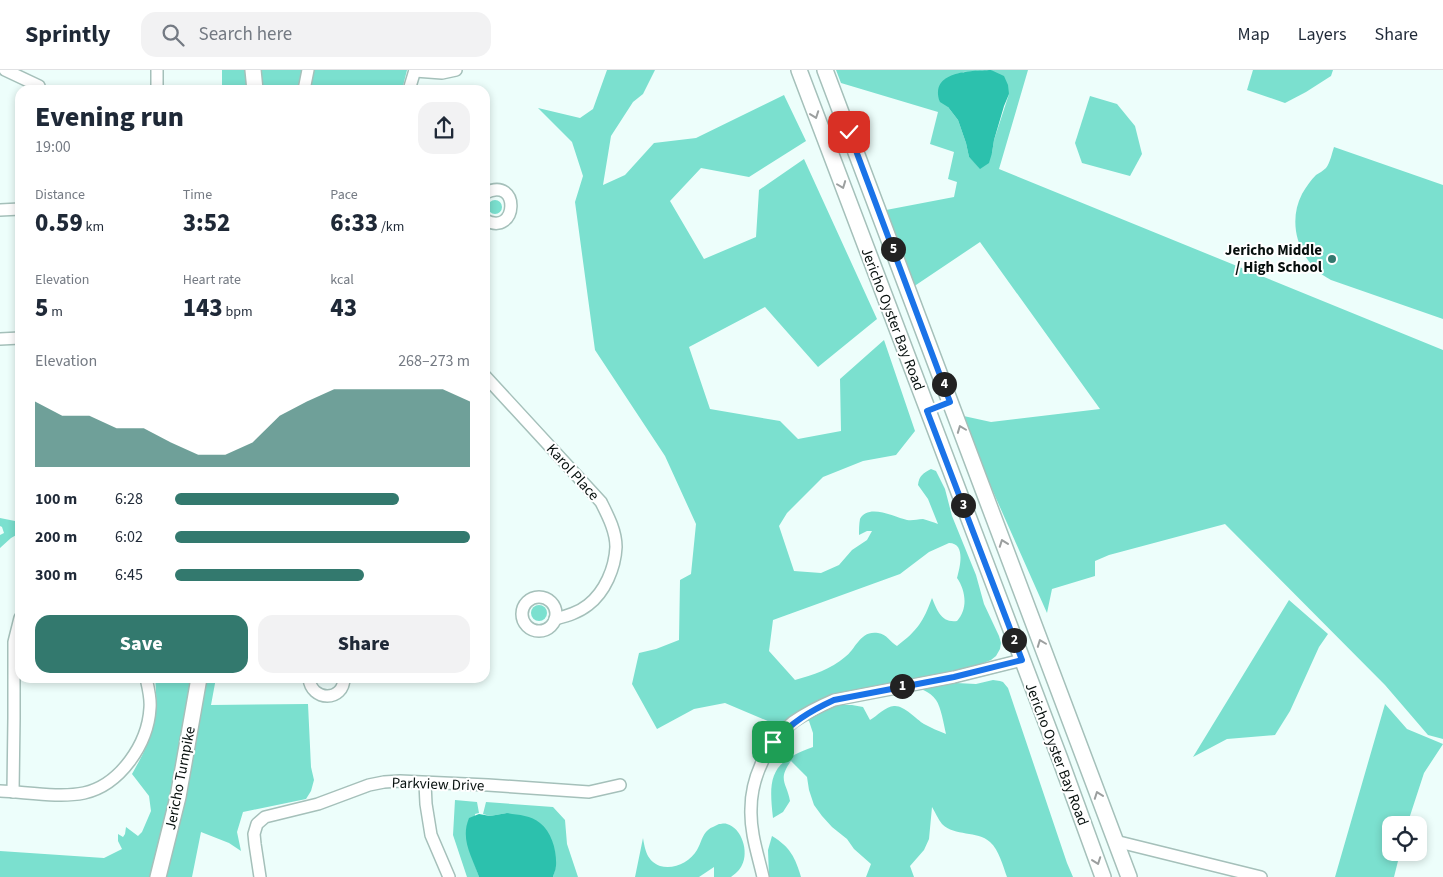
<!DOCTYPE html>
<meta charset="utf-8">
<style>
body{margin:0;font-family:"Source Sans 3",sans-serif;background:#f2f2f3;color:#1f2937;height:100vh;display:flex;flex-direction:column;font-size:19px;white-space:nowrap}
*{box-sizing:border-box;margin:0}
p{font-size:16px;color:#747a83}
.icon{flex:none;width:28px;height:28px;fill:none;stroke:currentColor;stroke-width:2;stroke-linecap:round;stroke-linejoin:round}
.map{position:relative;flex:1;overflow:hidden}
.details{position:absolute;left:15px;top:15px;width:475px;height:598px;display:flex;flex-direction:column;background:#fff;border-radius:15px;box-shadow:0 2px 8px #0003}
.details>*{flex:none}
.fabs{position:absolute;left:1382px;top:746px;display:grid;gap:10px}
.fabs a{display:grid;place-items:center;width:45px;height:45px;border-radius:10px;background:#fff;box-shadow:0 2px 8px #0003;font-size:25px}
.pin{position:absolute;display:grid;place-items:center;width:42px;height:42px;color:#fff;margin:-21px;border-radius:10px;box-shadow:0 2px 8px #0006}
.km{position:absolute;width:25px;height:25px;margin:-12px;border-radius:50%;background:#222;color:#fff;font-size:14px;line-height:25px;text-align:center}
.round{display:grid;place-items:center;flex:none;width:52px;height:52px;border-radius:15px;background:#f2f2f3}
.headline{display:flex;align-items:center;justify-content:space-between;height:85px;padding:0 20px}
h1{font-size:28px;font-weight:800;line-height:38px}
.stats{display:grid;grid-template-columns:repeat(3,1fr);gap:8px;height:85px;padding:5px 20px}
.stats div{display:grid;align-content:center}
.stats b{font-size:25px;font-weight:800}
.stats small{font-size:14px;font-weight:400}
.stats p{font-size:14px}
.chart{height:140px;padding:10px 20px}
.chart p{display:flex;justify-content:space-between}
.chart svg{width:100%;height:90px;margin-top:5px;fill:#33796e;opacity:.7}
.button{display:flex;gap:10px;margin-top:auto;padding:10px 20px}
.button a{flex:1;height:58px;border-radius:15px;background:#33796e;color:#fff;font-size:20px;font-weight:800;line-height:58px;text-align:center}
.button a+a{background:#f2f2f3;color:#1f2937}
ul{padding:0 20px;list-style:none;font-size:16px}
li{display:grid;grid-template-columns:80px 60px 1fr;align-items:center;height:38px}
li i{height:12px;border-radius:6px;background:#33796e}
header{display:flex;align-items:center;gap:30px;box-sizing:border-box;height:70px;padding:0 25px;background:#fff;border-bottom:1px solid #e0e1e3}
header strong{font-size:24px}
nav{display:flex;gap:28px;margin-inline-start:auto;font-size:18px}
.search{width:350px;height:45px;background:#f2f2f3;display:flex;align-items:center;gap:12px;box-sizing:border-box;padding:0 18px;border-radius:15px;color:#747a83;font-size:19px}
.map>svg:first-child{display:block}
.green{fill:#7be0cf;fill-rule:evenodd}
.water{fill:#2cc1ad}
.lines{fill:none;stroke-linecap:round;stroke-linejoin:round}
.minor-casing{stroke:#a5c0ba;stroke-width:14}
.major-casing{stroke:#a5c0ba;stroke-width:18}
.minor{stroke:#fff;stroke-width:11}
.major{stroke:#fff;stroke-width:15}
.oneway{stroke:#9c9f9f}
.route-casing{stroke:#fff;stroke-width:10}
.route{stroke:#1a73e8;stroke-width:6}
.poi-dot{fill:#33796e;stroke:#fff;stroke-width:2}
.labels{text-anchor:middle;stroke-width:4;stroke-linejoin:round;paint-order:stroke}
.poi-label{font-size:15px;font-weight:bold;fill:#07100e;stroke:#fff;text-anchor:end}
.street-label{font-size:15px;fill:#07100e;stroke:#fff}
</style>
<header>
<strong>Sprintly</strong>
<div class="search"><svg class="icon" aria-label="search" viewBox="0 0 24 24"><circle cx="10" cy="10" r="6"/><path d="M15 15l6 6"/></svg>Search here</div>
<nav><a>Map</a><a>Layers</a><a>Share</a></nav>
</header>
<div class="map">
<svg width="1443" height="807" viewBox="0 0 1443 807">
<rect width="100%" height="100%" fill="#edfefb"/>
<!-- green -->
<g class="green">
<path d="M222 0H407L402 20H222Z"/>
<path d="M607 0H655L643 24 633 32 611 66 603 115 625 105 654 73 696 68 784 25 806 71 749 107 701 98 670 131 704 189 756 167 759 120 804 89 877 249 818 297 765 237 689 277 710 339 780 351 798 369 841 361 840 309 884 270 915 361 896 385 863 391 823 407 787 443 779 456 794 501 821 503 839 495 852 480 867 470 872 461H867L859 465C859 460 859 454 860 449 868 433 895 447 907 450 913 451 917 449 923 449 927 450 933 452 938 454L928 429 918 415C919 406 923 403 931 399L936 401 945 419 952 446 976 505 984 534 999 566 1001 573 1000 579 996 586 991 590 937 612 976 614 993 610 1000 611 1003 612 1008 618 1067 793 1073 807H1007C1003 796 999 780 990 772 977 760 955 767 942 754 938 749 935 742 932 737L929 769 924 780 910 796 914 807H866L871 794 854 779 847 769 832 757 822 746 814 735 809 720 807 707 791 691C777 710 787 713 790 731L783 742 773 748C768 706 771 692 813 677V663L809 651 770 652 725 633 694 639 657 659 632 614 639 583 656 579 679 570 680 510 691 504 696 454 665 386 595 280 575 132 583 106 572 72 538 38 580 48 593 39ZM949 473C966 473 960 497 957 508 966 521 968 539 957 551 941 553 937 540 932 528 923 552 918 560 897 576 890 572 887 564 878 563 860 560 856 579 845 587 831 599 813 605 795 610L769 581 773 550 900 504 929 482ZM881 615C899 616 924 613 936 630 941 637 944 655 946 664 939 661 931 658 924 654 916 649 904 635 894 636 886 636 877 646 870 650L863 637 852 635H838L860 620Z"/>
<path d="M836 0H1028L999 99 1443 280V669L1428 665 1385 615 1225 454 1109 485 1095 491V506L1052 519 1047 543 959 345 991 352 1100 339 980 172 913 217 886 140 954 127 957 112 948 109 954 82 930 74 938 42 841 13ZM991 0 1009 24 994 70 992 83 980 98 969 87 966 73 958 50 948 37 963 2Z"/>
<path d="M1253 0H1333L1331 6 1306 22 1285 33 1247 20Z"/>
<path d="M1090 26 1117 34 1135 56 1142 84 1130 106 1082 93 1075 73Z"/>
<path d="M1334 77 1443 115V249L1331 210C1300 194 1286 155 1302 124 1306 117 1311 110 1316 105 1319 103 1323 101 1326 98 1330 93 1332 83 1334 77Z"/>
<circle cx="495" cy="137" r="7"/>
<path d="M0 448 20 452V463L11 468 0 478V465L4 463 2 457 0 456Z"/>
<path d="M1289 530 1328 564 1319 577 1290 641 1275 665 1227 669 1193 687Z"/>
<circle cx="539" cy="543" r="8"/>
<path d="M155 608H216L211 635 308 634 311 697 314 710 311 721 306 729 243 742 237 762 241 781 229 773 201 762 192 807H0V781L104 788 122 779 118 771V764L123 767 125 764 126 757 138 766 142 762 151 741 149 726 132 704C153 667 159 650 155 608Z"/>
<path d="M1385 634 1407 659 1443 674 1424 703 1407 755H1391V782L1400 783 1394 807H1335Z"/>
<path d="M455 730 477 732 479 743 475 744 473 789 479 807H467L453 765Z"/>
<path d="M486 732 553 737 565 750 567 774 578 807H553L556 796 507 743 490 746 483 744Z"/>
<path d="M719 754C722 754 724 753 727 754 742 758 749 782 742 795 740 800 735 804 731 807H714V797L699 807H635L643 768C645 780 647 791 660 796 674 800 690 792 697 780 701 773 702 765 708 760 711 757 716 756 719 754Z"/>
<path d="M772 766C790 777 795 787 801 807H769L768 780Z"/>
</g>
<!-- water -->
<g class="water">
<path d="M991 0 1004 6 1008 15 1009 24 1004 36 994 70 992 83 989 93 980 99 969 87 966 73 958 50 948 37 940 32C929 1 970 1 991 0Z"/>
<path d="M507 743C518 745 531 745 540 753 552 762 557 782 556 796 556 799 554 803 553 807H479C472 786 460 770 469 748L479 744 490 746Z"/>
</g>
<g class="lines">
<defs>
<g id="minor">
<path d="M5 0 39 16"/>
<path d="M157 0V20"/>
<path d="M415 1 442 3 456 0"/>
<path d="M304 20 308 0"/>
<path d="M409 20 415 0"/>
<path d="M485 123C521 105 518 168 485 150"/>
<path d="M0 140 20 139"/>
<path d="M0 269 20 268"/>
<path d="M485 306 601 432C608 446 616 461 616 477 615 498 605 522 588 535 578 543 566 546 555 549"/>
<circle cx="539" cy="544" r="17"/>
<path d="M309 608C311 632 344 632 344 608"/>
<path d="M425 713 426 734 431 765 449 807"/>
<path d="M0 721C25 722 60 728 84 723 120 715 148 674 150 638 151 628 148 617 146 608"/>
<path d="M13 722 14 648V572L20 548"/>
<path d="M1115 771 1261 807"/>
<path d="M260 807 255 774 254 764 257 754 265 747 318 734 369 715 384 712 400 711 488 715 589 722 620 715"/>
<path d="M763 807C758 785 750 762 751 739 751 707 768 672 793 652 806 643 820 636 834 630L954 607 1022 590"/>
</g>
<g id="major">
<path d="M253 0 255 20"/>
<path d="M799 0 1060 689 1103 807"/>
<path d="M825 0 1129 807"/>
<path d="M158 807 178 727 199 608"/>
</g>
</defs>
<!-- minor casing -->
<use href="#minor" class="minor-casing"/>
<!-- major casing -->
<use href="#major" class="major-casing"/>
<!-- minor -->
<use href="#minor" class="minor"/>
<!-- major -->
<use href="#major" class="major"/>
</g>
<!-- one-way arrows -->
<defs><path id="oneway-chevron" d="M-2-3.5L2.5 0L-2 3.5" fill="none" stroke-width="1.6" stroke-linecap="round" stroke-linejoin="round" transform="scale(1.25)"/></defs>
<g class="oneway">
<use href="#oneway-chevron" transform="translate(815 45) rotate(70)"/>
<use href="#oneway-chevron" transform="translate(842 115) rotate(69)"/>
<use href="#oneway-chevron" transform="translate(961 359) rotate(-111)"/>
<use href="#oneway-chevron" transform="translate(1003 473) rotate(-110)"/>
<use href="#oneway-chevron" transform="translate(1041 573) rotate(-111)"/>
<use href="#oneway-chevron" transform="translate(1098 725) rotate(-110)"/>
<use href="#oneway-chevron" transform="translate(1097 791) rotate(70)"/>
</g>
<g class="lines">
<defs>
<path id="route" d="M773 672C793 652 808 642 834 630L954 607 1022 590 927 341 950 332 849 62"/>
</defs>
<!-- route casing -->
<use href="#route" class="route-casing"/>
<!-- route -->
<use href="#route" class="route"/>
</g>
<!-- markers -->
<circle class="poi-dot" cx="1332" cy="189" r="5"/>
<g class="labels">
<!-- poi labels -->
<g class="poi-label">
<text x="1322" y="185">Jericho Middle<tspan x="1322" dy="17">/ High School</tspan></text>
</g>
<!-- street labels -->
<g class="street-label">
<text transform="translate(893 249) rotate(69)" y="5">Jericho Oyster Bay Road</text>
<text transform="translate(573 402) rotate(48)" y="5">Karol Place</text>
<text transform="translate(1057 684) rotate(69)" y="5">Jericho Oyster Bay Road</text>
<text transform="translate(180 708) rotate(-79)" y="5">Jericho Turnpike</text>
<text transform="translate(438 714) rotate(2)" y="5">Parkview Drive</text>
</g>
</g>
</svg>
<div class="fabs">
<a><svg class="icon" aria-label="locate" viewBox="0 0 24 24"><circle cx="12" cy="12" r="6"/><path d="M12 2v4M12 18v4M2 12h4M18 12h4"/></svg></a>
</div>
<div class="pin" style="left:773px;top:672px;background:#1e9e55"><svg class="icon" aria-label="arrive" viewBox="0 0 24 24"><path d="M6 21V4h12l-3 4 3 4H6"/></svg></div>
<div class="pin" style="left:849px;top:62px;background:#d93025"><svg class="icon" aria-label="check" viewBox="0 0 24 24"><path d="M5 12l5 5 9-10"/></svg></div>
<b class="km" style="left:902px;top:616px">1</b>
<b class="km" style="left:1014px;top:570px">2</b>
<b class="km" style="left:963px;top:435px">3</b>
<b class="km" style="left:944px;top:314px">4</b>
<b class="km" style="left:893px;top:179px">5</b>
<section class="details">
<div class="headline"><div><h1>Evening run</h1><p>19:00</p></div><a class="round"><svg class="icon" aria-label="share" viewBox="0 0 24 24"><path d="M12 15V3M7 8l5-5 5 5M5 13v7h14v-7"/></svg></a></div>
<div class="stats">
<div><p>Distance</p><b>0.59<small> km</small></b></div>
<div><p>Time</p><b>3:52</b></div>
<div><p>Pace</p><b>6:33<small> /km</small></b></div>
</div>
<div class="stats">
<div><p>Elevation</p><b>5<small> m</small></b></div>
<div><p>Heart rate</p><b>143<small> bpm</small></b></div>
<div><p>kcal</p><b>43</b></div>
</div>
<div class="chart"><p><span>Elevation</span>268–273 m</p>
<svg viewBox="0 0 160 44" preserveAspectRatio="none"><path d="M0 44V12L10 19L20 19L30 25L40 25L50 32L60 38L70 38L80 32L90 19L100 12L110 6L120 6L130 6L140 6L150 6L160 12V44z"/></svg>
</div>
<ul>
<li><b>100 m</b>6:28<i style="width:76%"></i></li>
<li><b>200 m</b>6:02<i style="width:100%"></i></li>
<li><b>300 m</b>6:45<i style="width:64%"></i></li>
</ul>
<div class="button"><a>Save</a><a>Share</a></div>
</section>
</div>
